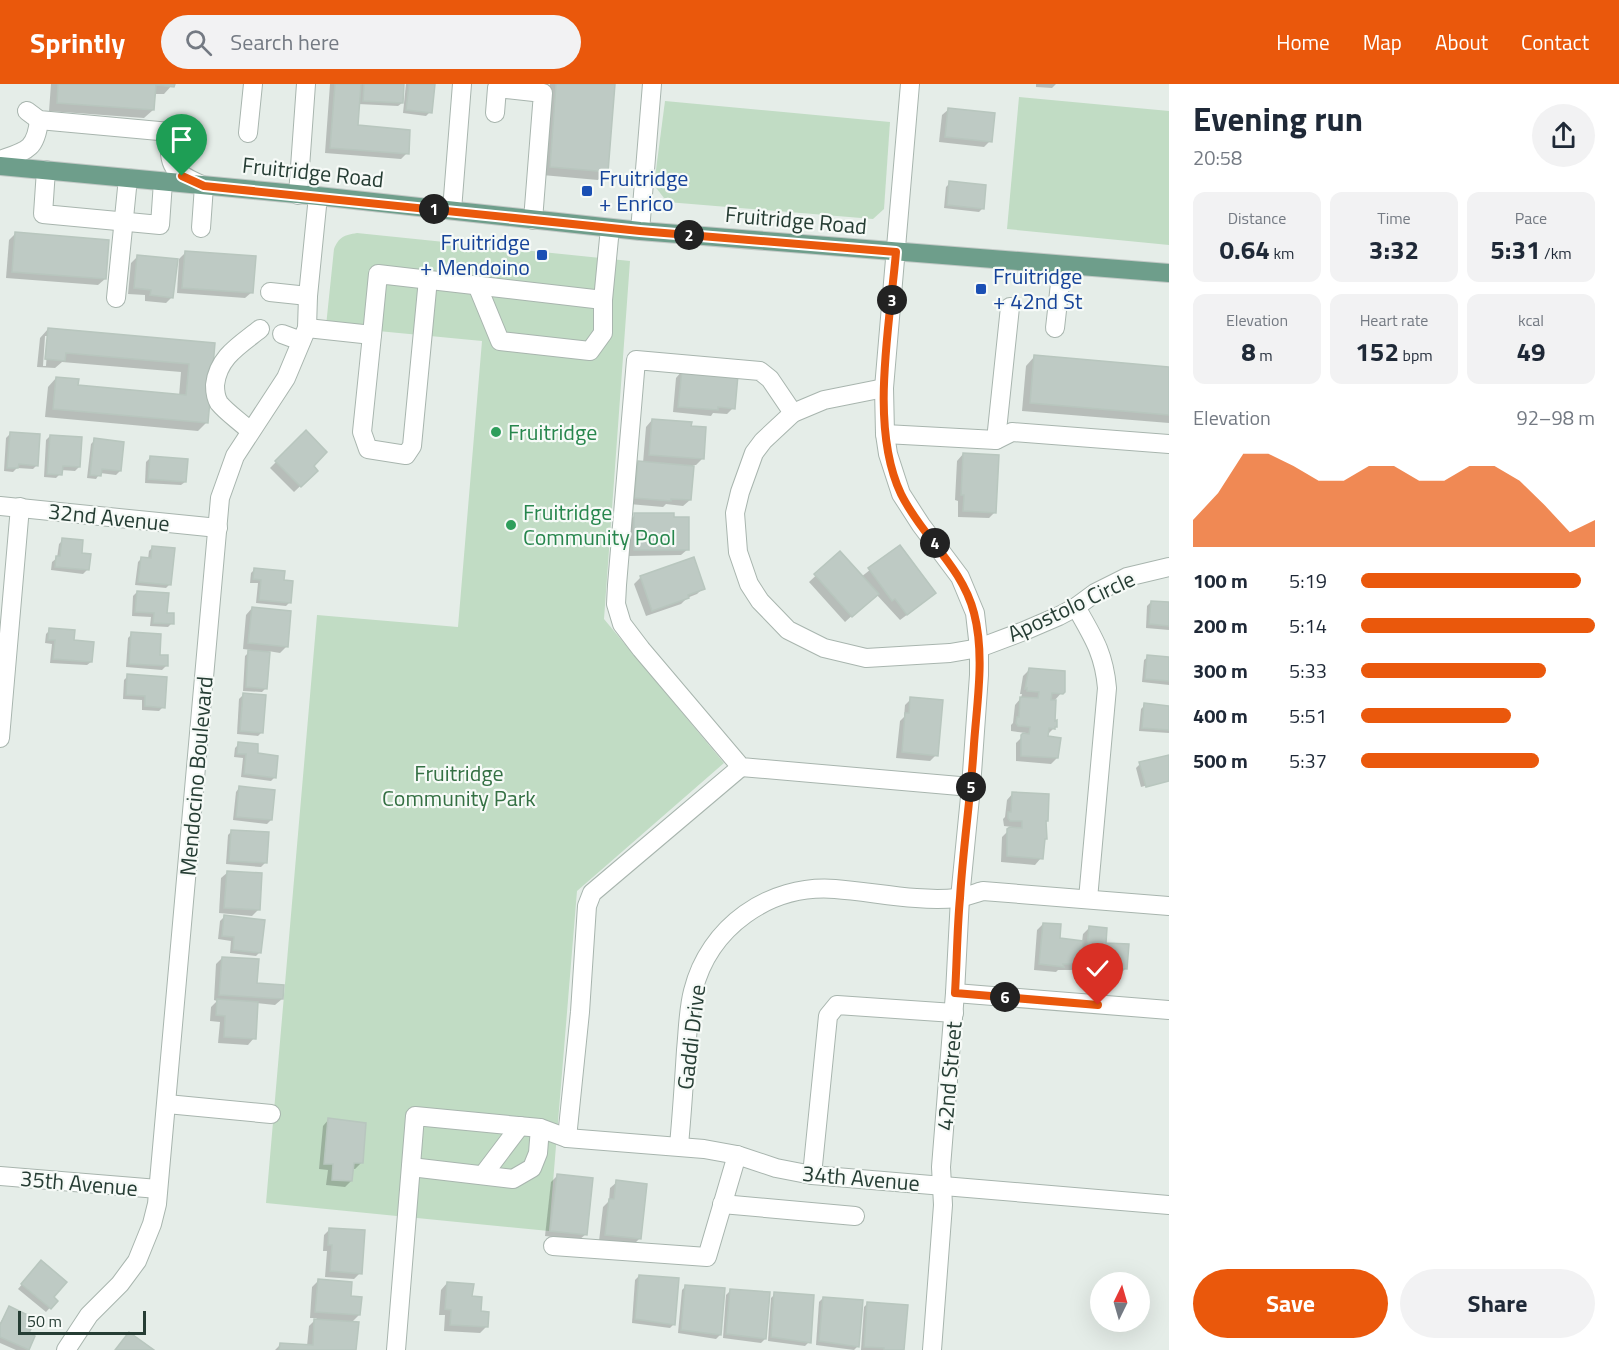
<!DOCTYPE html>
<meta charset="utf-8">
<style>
body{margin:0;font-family:"Titillium Web",sans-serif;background:#f2f2f3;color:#1f2937;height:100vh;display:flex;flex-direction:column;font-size:22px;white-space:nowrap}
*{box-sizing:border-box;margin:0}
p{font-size:20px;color:#747a83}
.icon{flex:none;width:33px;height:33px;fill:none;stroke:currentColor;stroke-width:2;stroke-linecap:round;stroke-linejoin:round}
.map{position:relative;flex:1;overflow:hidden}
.panel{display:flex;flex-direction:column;background:#fff;width:450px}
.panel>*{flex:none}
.needle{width:39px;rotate:5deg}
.fabs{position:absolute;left:1090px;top:1188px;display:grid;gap:12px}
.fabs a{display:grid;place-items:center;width:60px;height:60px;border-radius:50%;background:#fff;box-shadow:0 6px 24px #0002;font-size:30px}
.scale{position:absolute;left:18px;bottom:15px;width:128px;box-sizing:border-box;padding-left:6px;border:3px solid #263d34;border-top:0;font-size:16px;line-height:21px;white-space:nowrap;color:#263d34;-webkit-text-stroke:4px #f6faf7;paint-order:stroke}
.pin{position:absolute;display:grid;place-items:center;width:51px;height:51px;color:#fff;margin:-62px -26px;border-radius:50% 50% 50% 0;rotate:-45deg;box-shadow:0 0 6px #0007}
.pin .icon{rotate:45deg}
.km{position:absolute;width:30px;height:30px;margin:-15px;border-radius:50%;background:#222;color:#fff;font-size:16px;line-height:30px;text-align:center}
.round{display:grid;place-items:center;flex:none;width:63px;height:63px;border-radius:32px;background:#f2f2f3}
.summary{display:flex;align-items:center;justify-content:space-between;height:102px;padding:0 24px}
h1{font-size:33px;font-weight:700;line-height:45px}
.metrics{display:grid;grid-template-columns:repeat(3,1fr);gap:9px;height:102px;padding:6px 24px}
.metrics div{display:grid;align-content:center;border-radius:12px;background:#f2f2f3;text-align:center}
.metrics b{font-size:26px;font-weight:700}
.metrics small{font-size:16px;font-weight:400}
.metrics p{font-size:16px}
.chart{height:168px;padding:12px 24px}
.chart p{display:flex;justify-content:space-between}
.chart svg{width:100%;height:108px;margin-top:6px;fill:#ea580c;opacity:.7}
.primary-button{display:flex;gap:12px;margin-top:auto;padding:12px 24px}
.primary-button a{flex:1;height:69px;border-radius:36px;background:#ea580c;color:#fff;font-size:24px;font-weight:700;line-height:69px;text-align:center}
.primary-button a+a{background:#f2f2f3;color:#1f2937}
ul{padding:0 24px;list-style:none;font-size:20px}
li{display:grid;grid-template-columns:96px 72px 1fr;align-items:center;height:45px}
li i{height:15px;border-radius:8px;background:#ea580c}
header{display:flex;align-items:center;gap:36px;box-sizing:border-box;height:84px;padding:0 30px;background:#ea580c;color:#fff}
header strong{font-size:28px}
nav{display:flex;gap:33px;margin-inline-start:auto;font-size:21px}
.search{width:420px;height:54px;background:#f2f2f3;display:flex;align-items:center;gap:15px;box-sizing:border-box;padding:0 21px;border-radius:33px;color:#747a83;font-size:22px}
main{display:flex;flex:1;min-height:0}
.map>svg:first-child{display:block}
.green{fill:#c1dcc4}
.shadow{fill:#0003;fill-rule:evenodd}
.building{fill:#becac4;stroke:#b8c6be;stroke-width:1.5}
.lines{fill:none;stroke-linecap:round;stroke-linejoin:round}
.minor-casing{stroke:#a8b5ae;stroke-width:20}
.major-casing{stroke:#c2c9c6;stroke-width:20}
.minor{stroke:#fff;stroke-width:18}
.major{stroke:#6e9e8b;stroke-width:18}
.route-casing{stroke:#fff;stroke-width:12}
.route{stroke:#ea580c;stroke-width:8}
.transit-dot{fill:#1a4fb4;stroke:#f6faf7;stroke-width:2}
.leisure-dot{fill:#2e9e5b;stroke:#f6faf7;stroke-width:2}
.labels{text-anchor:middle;stroke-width:4.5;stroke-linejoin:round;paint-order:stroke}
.street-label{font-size:22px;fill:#263d34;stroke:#f6faf7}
.transit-label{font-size:22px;fill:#164399;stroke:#f6faf7;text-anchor:start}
.leisure-label{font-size:22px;fill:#27864d;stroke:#f6faf7;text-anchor:start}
.park-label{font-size:22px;fill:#347043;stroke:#f6faf7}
</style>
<header>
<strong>Sprintly</strong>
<div class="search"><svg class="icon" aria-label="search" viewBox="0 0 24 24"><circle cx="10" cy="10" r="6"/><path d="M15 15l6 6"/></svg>Search here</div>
<nav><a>Home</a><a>Map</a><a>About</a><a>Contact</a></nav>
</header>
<main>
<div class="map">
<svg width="1169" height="1266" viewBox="0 0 1169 1266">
<rect width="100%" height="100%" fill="#e5ede8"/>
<!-- green -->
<g class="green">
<path d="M1019 13 1169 27V161L1007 145Z"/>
<path d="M665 17 890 38 884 125 873 135 667 118 654 101Z"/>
<path d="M357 149 630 177 604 535 724 679 577 807 549 1147 266 1119 317 531 458 543 482 257 326 242 334 165C339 153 344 151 357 149Z"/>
</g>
<!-- shadow -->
<g class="shadow">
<path d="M51 0H173L164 10H154L153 26 144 34 49 27Z"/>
<path d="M330 0H402V19L398 22 358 20 356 43 407 69 401 75 325 69Z"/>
<path d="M406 0H433L430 28 426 32 403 29Z"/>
<path d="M550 0H614L606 87 598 96 542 91Z"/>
<path d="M1036 0H1056L1052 4 1036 3Z"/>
<path d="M949 25 990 57 984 63 939 58 942 31Z"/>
<path d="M950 99 983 124 979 128 944 124 946 103Z"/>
<path d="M15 150 105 195 98 201 6 194 9 156Z"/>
<path d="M185 169 252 208 245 214 177 209 179 175Z"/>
<path d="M138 172 172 213 166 219 145 217V211L128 210 131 179Z"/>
<path d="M48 245 213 261 206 339 198 347 45 333 48 303 56 294 77 303 179 312 181 288 62 278 55 284 37 283 40 254ZM45 252H48L46 282H43Z"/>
<path d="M1034 273 1169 284V339L1022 327 1026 282Z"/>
<path d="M682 287 733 324 727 330 713 329 711 332 673 328 676 294Z"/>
<path d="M652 336 702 375 696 381H693L690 416 683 422 666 420 663 423 629 420 632 385 638 378 643 379 646 343Z"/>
<path d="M306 348 311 382 316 387 294 408 270 384Z"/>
<path d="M10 350 37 381 33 385 17 384 13 388 4 387 6 354Z"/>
<path d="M50 352 79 383 75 387 61 386 60 390 56 394 44 393 46 356Z"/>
<path d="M95 356 120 387 116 391 100 389 96 395 87 394 91 360Z"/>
<path d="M963 370 995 428 989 434 958 433V417L955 416 957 377Z"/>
<path d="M150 374 185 398 181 401 145 399 146 378Z"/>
<path d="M635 431 688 465 681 471 629 472V437Z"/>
<path d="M63 456 80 471 87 486 83 490 51 486 52 478 57 474 59 460Z"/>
<path d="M153 463 170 500 166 504 135 501 138 478 142 474 148 475 149 467Z"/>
<path d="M899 463 928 515 900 536 876 510 845 538 809 498 840 469 861 493Z"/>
<path d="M693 475 703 504 697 510 687 514 681 520 646 532 634 500 640 494Z"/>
<path d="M255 485 290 518 286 522 256 519 258 499H250L251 489Z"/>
<path d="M137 508 172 539 168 543 150 542 151 533 132 532 133 512Z"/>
<path d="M1151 518 1169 520V546L1146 544 1147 522Z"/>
<path d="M252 524 287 562 280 569 268 567 266 604 262 608 243 607 245 572 251 566 243 565 246 531Z"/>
<path d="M50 546 91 578 87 581 50 579 52 560 45 559 46 550Z"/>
<path d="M132 550 158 572 166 582 162 586 126 583 128 554Z"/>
<path d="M1148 573 1169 574V601L1142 598 1144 576Z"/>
<path d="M1029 586 1063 607 1055 616 1053 645 1045 653 1057 674 1051 680 1016 677V659L1026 649 1011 647V641L1013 639 1015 621 1021 614 1022 610H1020L1023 592Z"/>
<path d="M128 592 163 623 159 627 142 626V616L123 615 124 596Z"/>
<path d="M243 611 262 648 258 652 237 650 239 615Z"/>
<path d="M911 615 936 671 930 677 896 674 900 637 904 633 905 621Z"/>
<path d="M1145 621 1169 623V649L1139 647 1141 625Z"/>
<path d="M239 660 256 671 275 693 271 697 241 693 243 674 234 673 235 664Z"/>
<path d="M1140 680 1169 695 1141 703 1136 684Z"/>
<path d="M239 704 271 736 267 740 233 736 236 708Z"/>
<path d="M1013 709 1047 737 1045 739 1041 774 1035 781 1001 778 1002 753 1012 743 1004 742 1003 735 1005 733 1007 716Z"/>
<path d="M232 747 265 779 261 783 226 780 228 751Z"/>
<path d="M228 788 258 826 252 832 219 829 221 794Z"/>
<path d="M224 833 260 868 256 872 230 869 231 857 218 855 220 837Z"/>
<path d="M1043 840 1058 855 1082 858 1083 850 1089 844 1126 884 1119 891 1107 890 1104 893 1080 890 1081 879 1073 886H1058L1056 888 1034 886 1037 846Z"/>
<path d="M222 874 255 900 282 915 275 921 256 919 254 954 248 961 218 959 220 938 210 937 211 923 217 917 214 916 216 880Z"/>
<path d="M329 1035 361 1079 355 1085H352L351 1097 345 1103 326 1101 328 1086 319 1085 323 1042Z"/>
<path d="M557 1092 586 1150 579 1156 545 1152 551 1098Z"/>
<path d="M617 1098 640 1154 633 1161 599 1157 603 1123 609 1117 610 1104Z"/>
<path d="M330 1145 360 1189 354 1195 325 1193 327 1167H323L324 1151Z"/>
<path d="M38 1182 52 1213 56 1217 46 1228 18 1205Z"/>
<path d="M639 1192 674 1240 670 1244 632 1239 635 1196Z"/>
<path d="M318 1197 349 1214 359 1231 351 1239 355 1266H275L280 1261 307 1262 309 1242 317 1234H310L312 1203Z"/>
<path d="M447 1199 471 1214 486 1243 480 1249 444 1247 445 1231H439L441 1206Z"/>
<path d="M686 1202 720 1251 716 1255 678 1249 682 1206Z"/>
<path d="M730 1207 765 1255 761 1259 723 1254 726 1211Z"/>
<path d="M775 1210 809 1258 805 1262 768 1257 771 1214Z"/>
<path d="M823 1214 858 1262 854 1266 816 1261 819 1218Z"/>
<path d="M868 1219 902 1266H861L864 1223Z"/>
<path d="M9 1224 27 1250 33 1253 27 1266H16L0 1259V1239Z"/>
</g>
<!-- building -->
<g class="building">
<path d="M58 0H175L174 3 156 1 154 26 57 19Z"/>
<path d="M335 0H361L358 41 410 46 409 70 330 64Z"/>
<path d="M364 0H404L403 19 363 17Z"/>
<path d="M409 0H435L432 29 406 26Z"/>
<path d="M556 0H615L608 88 550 83Z"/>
<path d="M948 24 995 29 992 58 945 53Z"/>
<path d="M949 97 986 101 984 125 947 121Z"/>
<path d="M15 148 109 156 106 195 12 188Z"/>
<path d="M185 167 256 172 253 209 182 204Z"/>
<path d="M137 171 178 175 173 214 150 211 151 206 134 204Z"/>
<path d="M48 244 215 259 208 339 53 325 56 293 79 295 78 301 186 311 189 280 66 269 65 277 45 275Z"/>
<path d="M1034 271 1169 283V331L1030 319Z"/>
<path d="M682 286 738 291 735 325 718 323V326L678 323Z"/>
<path d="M652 335 692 338 691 342 706 343 704 375 649 371Z"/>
<path d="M306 346 327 368 314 382 318 387 301 403 275 377Z"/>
<path d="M10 348 40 350 38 382 19 380 18 384H7Z"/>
<path d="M50 351 82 353 80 383 63 382 62 391 47 390Z"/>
<path d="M94 354 124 358 121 387 102 385 101 392 90 391Z"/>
<path d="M963 369 999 371 996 429 963 427 964 411H961Z"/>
<path d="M150 372 188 375 186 398 148 395Z"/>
<path d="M638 377 694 382 691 416 671 415V417L634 414Z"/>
<path d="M634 429H674V433H689V466H634Z"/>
<path d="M62 454 83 456 82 469 91 470 89 486 55 483 56 472H60Z"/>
<path d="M900 461 936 509 907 531 895 515 892 517 868 484Z"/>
<path d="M152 462 175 464 171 501 138 498 141 473 151 474Z"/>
<path d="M840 467 879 510 852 533 814 490Z"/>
<path d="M694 473 705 505 688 511 689 514 652 527 640 492Z"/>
<path d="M254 484 285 487 284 496 293 497 291 519 259 516 261 496 253 495Z"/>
<path d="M137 507 169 509 167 529H174V540L153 539 154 529 135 528Z"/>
<path d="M1151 517 1169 518V542L1149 540Z"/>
<path d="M252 523 291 527 288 563 248 559Z"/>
<path d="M49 544 75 546 74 556 94 558 92 578 53 575 55 556H48Z"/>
<path d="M131 548 161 550 160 571H168V582L129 580Z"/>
<path d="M248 566 270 568 267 605 246 603Z"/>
<path d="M1147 571 1169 573V597L1145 595Z"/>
<path d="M1029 584 1065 587V608L1063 610 1052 609 1051 616H1056L1055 637 1057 636V643H1055V645L1049 644 1048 652 1061 654 1058 674 1021 672V651L1023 649 1029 650 1030 643 1018 642 1016 639 1017 633H1019L1020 613 1038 614 1039 608 1027 607V604L1025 605Z"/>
<path d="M127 590 167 593 165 624 145 622V612L126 611Z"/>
<path d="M243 609 266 611 263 649 240 647Z"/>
<path d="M910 613 943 616 938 672 902 668 905 629H909Z"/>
<path d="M1144 619 1169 622V646L1142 644Z"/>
<path d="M238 658 258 660V669L278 672 276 694 244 690 246 670H237Z"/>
<path d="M1169 671V697L1146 703 1139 678Z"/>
<path d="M239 702 275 706 272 736 236 733Z"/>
<path d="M1012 708 1049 710 1048 737H1046L1047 755H1045L1043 775 1007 772V745L1010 743 1022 744V737H1010L1008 734V728H1011Z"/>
<path d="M231 746 269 748 267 779 229 777Z"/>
<path d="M227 787 262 789 260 826 224 824Z"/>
<path d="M224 831 265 836 261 869 233 866 234 853 222 852Z"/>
<path d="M1043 839 1061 840 1060 854 1083 857 1081 880H1063L1064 883 1039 880Z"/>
<path d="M1089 842 1107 844 1106 859 1129 860 1127 885 1111 884V887L1085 884Z"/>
<path d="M222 873 259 875 257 899 284 901 283 915 219 911Z"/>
<path d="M217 915 258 918 256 955 224 953 225 932 216 931Z"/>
<path d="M328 1034 366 1039 363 1079H354L352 1097 332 1096 333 1080H324Z"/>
<path d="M557 1090 593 1094 587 1151 550 1147Z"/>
<path d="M616 1096 647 1100 641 1155 605 1151 609 1115H614Z"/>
<path d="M329 1144 365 1146 362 1190 330 1187 332 1161H328Z"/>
<path d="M41 1176 67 1198 54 1213 58 1217 51 1225 21 1200Z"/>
<path d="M639 1191 679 1194 675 1241 635 1235Z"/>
<path d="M318 1195 352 1198 351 1212 362 1213 360 1231 315 1228Z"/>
<path d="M447 1198 474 1200 472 1212 482 1213 481 1227 489 1228 488 1243 450 1241 451 1226 445 1225Z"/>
<path d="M685 1201 725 1204 721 1251 681 1246Z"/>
<path d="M730 1205 770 1208 766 1255 726 1250Z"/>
<path d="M774 1208 814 1211 811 1259 771 1253Z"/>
<path d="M823 1213 863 1216 859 1263 819 1257Z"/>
<path d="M867 1218 908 1221 904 1266H884V1264L864 1263Z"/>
<path d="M9 1222 36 1235 29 1249 35 1252 29 1266 0 1253V1241Z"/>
<path d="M314 1235 359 1238 356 1266H279L280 1259 313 1261Z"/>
<path d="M129 1248 154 1266H115Z"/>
</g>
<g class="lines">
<defs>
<g id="minor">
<path d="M910 0 884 304 885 350 888 370 901 410 921 441 960 493 975 529 979 564V591L971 703 960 814 955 909 941 1083 943 1121 932 1266"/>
<path d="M27 27 39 36 170 48C168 84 172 88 204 102L201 144"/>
<path d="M495 29 497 4 543 9 533 136"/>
<path d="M248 49 253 0"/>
<path d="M0 76C26 67 36 66 39 36"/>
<path d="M46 86 43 130 160 141 163 98"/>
<path d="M298 111 306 0"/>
<path d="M452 126 462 0"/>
<path d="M640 147 652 0"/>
<path d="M477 201 500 257 590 267 603 249V216"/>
<path d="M270 208 308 212"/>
<path d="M116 214 128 94"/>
<path d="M307 244 372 251 378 190 603 216 610 144"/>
<path d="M1055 244 1062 182"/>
<path d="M282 250 301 257"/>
<path d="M372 251 362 348 368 365 406 371 412 362 428 195"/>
<path d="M884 304 824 316 793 329 763 357 754 369 740 408 735 429 738 468 749 500 760 517 788 546 824 564 866 574 950 569 979 564 1024 547 1059 532 1076 523 1095 509 1127 493 1169 483"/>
<path d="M793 329 770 295 760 287 636 276 617 501 616 520 622 540 641 565 741 683 971 703"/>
<path d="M250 347C241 338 227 329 219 319 216 314 215 307 215 301 218 273 240 261 260 245"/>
<path d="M885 350 996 356 1010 223"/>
<path d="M996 356 1012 348 1169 360"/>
<path d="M0 422 218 444"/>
<path d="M1076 523C1093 553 1104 569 1107 604L1088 815"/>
<path d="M0 654 20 423"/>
<path d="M955 909 1169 926"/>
<path d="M167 1020 271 1030"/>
<path d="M567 1054 580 928 587 822 592 809 741 683"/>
<path d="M679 1061C682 1029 684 998 686 966 688 947 688 926 693 907 709 843 769 800 835 805 875 808 917 818 957 814 966 813 975 809 983 807L1169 822"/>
<path d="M411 1083 513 1095 532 1084 538 1069 540 1044"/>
<path d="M483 1091 520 1042"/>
<path d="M812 1091 828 932 837 921 954 929"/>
<path d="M0 1092 158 1105"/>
<path d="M722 1120 855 1132"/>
<path d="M553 1162 707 1173 737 1071"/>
<path d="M66 1266 89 1231 120 1200 137 1177 152 1140 157 1120 220 414 235 372 286 294 307 244 308 212 318 112"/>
<path d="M396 1266 415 1032 540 1044 567 1054 704 1065 737 1071 776 1084 812 1091 1169 1121"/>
</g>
<path id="major" d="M0 82 318 112 640 147 1169 189"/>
</defs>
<!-- minor casing -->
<use href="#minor" class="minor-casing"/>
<!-- major casing -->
<use href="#major" class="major-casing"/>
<!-- minor -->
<use href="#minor" class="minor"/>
<!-- major -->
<use href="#major" class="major"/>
</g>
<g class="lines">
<defs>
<path id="route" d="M182 92 204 102 640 147 896 168C890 240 869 343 901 410 922 453 962 482 974 529 985 571 977 618 974 660 971 712 963 763 960 814 957 845 957 877 955 909L1098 921"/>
</defs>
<!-- route casing -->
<use href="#route" class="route-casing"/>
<!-- route -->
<use href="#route" class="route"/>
</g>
<!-- markers -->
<g class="transit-dot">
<rect x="581" y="101" width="12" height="12" rx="3"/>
<rect x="536" y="165" width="12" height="12" rx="3"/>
<rect x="975" y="199" width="12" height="12" rx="3"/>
</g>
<g class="leisure-dot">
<circle cx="496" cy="348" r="6"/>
<circle cx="511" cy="441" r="6"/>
</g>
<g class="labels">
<!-- street labels -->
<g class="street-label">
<text transform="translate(313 88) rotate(6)" y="8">Fruitridge Road</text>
<text transform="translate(796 136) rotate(5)" y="8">Fruitridge Road</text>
<text transform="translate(109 433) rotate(6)" y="8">32nd Avenue</text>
<text transform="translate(1071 522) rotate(-25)" y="8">Apostolo Circle</text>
<text transform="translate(196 692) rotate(-85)" y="8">Mendocino Boulevard</text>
<text transform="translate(691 953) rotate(-83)" y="8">Gaddi Drive</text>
<text transform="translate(949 992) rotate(-85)" y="8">42nd Street</text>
<text transform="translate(861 1094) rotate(5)" y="8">34th Avenue</text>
<text transform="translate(79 1099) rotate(5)" y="8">35th Avenue</text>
</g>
<!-- transit labels -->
<g class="transit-label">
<text x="599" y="102">Fruitridge<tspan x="599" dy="25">+ Enrico</tspan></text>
<text x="530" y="166" text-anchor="end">Fruitridge<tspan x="530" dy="25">+ Mendoino</tspan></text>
<text x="993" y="200">Fruitridge<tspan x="993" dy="25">+ 42nd St</tspan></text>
</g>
<!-- leisure labels -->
<g class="leisure-label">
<text x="508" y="356">Fruitridge</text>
<text x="523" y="436">Fruitridge<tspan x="523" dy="25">Community Pool</tspan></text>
</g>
<!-- park labels -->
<g class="park-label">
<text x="459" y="697">Fruitridge<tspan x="459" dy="25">Community Park</tspan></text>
</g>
</g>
</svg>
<div class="fabs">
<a><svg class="needle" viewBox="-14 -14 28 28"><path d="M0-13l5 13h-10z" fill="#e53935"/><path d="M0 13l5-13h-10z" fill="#747a83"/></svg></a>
</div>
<div class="scale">50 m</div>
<div class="pin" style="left:182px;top:92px;background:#1e9e55"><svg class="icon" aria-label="arrive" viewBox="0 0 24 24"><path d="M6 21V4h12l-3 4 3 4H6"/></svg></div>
<div class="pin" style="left:1098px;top:921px;background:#d93025"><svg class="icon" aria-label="check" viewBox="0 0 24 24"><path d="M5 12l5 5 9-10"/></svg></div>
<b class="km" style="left:434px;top:125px">1</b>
<b class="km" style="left:689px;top:151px">2</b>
<b class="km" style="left:892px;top:216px">3</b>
<b class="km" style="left:935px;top:459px">4</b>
<b class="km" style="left:971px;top:703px">5</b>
<b class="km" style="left:1005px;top:913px">6</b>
</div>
<section class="panel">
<div class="summary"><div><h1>Evening run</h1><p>20:58</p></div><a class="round"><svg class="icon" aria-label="share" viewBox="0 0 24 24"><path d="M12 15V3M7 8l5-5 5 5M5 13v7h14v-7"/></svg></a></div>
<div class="metrics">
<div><p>Distance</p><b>0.64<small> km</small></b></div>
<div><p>Time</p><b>3:32</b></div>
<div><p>Pace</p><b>5:31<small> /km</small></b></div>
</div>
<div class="metrics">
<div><p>Elevation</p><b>8<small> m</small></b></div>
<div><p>Heart rate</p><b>152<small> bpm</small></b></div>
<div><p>kcal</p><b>49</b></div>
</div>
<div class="chart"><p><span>Elevation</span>92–98 m</p>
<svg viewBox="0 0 160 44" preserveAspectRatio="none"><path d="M0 44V33L10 22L20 6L30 6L40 11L50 17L60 17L70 11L80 11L90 17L100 17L110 11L120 11L130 17L140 27L150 38L160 33V44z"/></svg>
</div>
<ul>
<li><b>100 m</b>5:19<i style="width:94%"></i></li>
<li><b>200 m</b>5:14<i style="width:100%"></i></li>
<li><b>300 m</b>5:33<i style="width:79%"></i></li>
<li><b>400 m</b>5:51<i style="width:64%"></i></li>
<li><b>500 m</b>5:37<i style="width:76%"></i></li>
</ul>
<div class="primary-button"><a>Save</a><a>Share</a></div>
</section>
</main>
